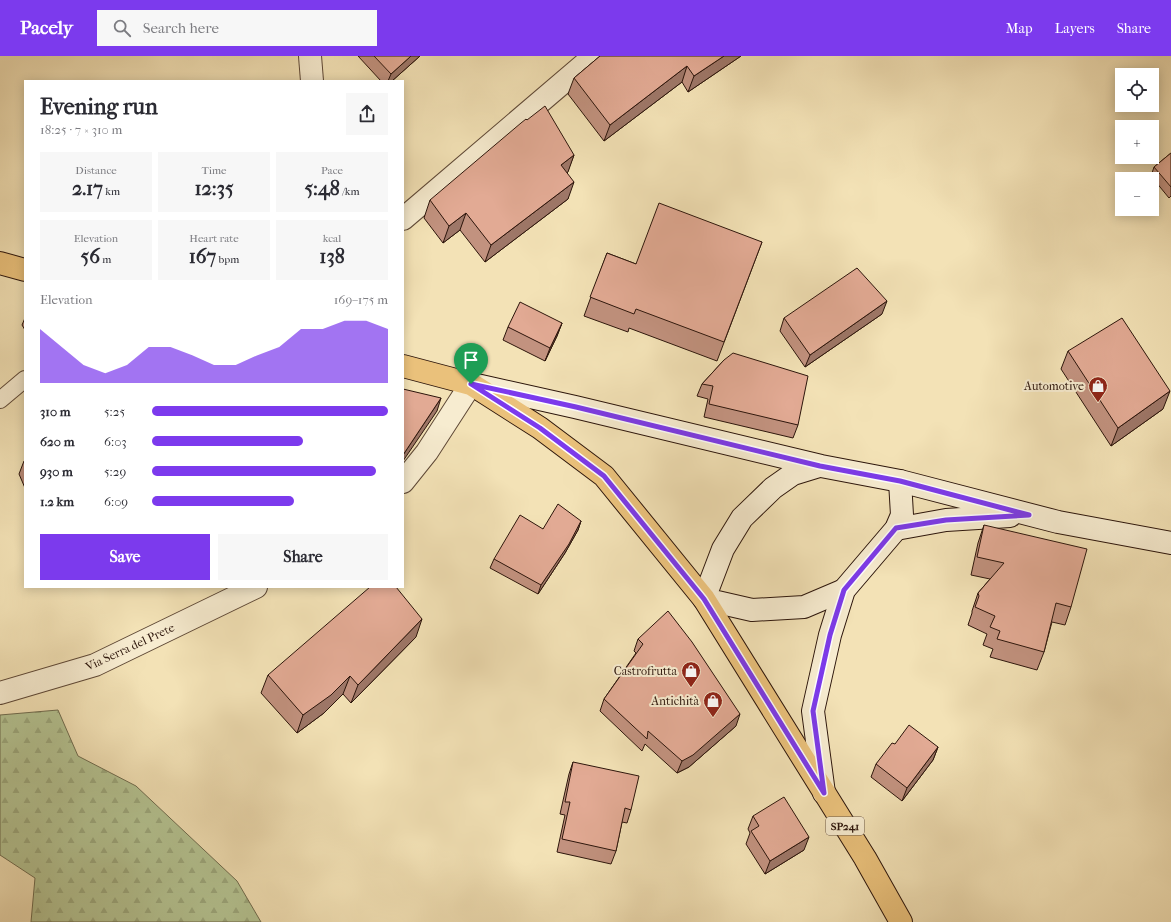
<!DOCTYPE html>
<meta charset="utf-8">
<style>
body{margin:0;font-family:"IM FELL French Canon",serif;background:#f7f7f7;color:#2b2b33;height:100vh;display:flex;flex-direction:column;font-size:15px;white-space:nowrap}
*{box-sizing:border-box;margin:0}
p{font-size:13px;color:#7c7c81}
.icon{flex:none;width:22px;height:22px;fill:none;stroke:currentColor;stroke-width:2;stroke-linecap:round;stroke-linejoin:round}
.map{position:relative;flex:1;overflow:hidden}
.details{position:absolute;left:24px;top:24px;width:380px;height:508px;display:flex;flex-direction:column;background:#fff;border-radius:0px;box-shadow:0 2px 10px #0003}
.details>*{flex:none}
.buttons{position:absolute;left:1115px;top:12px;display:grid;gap:8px}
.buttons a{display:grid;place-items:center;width:44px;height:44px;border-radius:0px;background:#fff;box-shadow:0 2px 10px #0003;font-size:20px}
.pin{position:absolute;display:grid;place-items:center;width:34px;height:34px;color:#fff;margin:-41px -17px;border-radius:50% 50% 50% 0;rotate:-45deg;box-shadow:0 0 4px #0007}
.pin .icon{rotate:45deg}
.round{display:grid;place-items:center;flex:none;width:42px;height:42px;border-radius:0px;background:#f7f7f7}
.headline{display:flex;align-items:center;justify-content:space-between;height:68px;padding:0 16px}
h1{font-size:22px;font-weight:700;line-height:30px}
.stats{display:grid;grid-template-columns:repeat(3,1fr);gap:6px;height:68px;padding:4px 16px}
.stats div{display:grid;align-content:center;border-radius:0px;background:#f7f7f7;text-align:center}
.stats b{font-size:20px;font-weight:700}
.stats small{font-size:11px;font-weight:400}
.stats p{font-size:11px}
.chart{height:112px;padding:8px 16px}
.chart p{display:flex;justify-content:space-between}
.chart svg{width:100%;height:72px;margin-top:4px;fill:#7c3aed;opacity:.7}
.cta{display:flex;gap:8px;margin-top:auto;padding:8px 16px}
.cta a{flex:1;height:46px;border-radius:0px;background:#7c3aed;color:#fff;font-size:16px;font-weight:700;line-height:46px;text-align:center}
.cta a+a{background:#f7f7f7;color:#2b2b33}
ul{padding:0 16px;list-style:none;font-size:13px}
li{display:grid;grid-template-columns:64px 48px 1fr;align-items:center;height:30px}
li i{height:10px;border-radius:5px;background:#7c3aed}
header{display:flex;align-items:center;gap:24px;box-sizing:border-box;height:56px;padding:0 20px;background:#7c3aed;color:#fff}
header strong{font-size:19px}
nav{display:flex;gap:22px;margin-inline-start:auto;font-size:14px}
.search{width:280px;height:36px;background:#f7f7f7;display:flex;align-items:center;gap:10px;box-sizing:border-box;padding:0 14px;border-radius:0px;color:#7c7c81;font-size:15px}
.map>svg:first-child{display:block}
.forest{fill:url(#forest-firs);stroke:#706c4f}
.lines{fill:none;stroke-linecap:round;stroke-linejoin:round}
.service-casing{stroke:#5e4836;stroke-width:18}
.minor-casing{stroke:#5e4836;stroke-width:24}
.secondary-casing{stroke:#2c150b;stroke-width:24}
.primary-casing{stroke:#2c150b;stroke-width:24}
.service{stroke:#f7ecd0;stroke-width:16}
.minor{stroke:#f7ecd0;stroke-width:22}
.secondary{stroke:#f7ecd0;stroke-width:22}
.primary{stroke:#eac17b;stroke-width:22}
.wall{fill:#c2927f;stroke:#2c150b}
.shaded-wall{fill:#9e7768;stroke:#2c150b}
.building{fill:#e2aa94;stroke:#2c150b}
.route-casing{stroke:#fff;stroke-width:8}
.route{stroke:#7c3aed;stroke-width:5}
.labels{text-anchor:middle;stroke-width:4;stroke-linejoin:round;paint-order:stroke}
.shield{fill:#f7ecd0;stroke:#695646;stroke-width:1}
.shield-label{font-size:11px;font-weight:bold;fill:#2c150b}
.poi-label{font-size:12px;fill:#2c150b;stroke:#f7ecd0;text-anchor:end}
.street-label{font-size:12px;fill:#2c150b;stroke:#f7ecd0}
</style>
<header>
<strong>Pacely</strong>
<div class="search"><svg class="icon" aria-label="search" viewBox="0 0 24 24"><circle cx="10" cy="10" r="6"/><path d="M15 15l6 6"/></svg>Search here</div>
<nav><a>Map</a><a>Layers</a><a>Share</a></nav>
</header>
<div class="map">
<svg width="1171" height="866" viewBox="0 0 1171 866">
<defs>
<pattern id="forest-firs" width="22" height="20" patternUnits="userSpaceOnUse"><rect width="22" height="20" fill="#b5c493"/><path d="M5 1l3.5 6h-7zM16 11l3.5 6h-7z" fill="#9ca87d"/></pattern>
</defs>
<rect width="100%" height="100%" fill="#f3e2b6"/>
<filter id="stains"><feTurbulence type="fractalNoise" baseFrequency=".005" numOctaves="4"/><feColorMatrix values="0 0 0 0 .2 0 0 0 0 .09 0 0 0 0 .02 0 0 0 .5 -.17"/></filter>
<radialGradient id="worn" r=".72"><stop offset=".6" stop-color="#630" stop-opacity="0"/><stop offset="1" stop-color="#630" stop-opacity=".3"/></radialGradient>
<!-- forest -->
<path class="forest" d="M58 654 78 700 136 730 237 825 261 866H31L35 822 0 799V659Z"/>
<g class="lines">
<defs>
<path id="service" d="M0 344 25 323"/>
<g id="minor">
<path d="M310 0 312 25"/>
<path d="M403 163 594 0"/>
<path d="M403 426 427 396 471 328"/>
<path d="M0 637 95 609 256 531"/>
</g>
<g id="secondary">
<path d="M472 328 575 351 821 410 900 425 1058 466 1171 487"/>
<path d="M819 410 793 418 773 432 742 462 723 493 704 543 752 554 804 551 844 534"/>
<path d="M896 473 946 464 1010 460"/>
<path d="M824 737 813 655 830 579 844 534 896 473 902 459 900 425"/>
</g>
<g id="primary">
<path d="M0 207 25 214"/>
<path d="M403 310 471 328 540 372 604 420 704 543 865 802 901 866"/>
</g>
</defs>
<!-- service casing -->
<use href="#service" class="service-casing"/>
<!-- minor casing -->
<use href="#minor" class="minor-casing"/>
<!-- secondary casing -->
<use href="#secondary" class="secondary-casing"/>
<!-- primary casing -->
<use href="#primary" class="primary-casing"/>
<!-- service -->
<use href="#service" class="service"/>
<!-- minor -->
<use href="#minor" class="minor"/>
<!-- secondary -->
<use href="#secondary" class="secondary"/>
<!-- primary -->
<use href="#primary" class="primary"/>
</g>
<!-- wall -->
<g class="wall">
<path d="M358 0H420L392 25H381Z"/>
<path d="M600 0H741L688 36 682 26 604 85 568 38 574 22Z"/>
<path d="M1171 97V140L1169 142 1151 120 1154 111Z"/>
<path d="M574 99 567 117 568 143 485 206 460 174 443 187 424 162 430 144Z"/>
<path d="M762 186 717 305 629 272 628 276 584 260 607 197 636 208Z"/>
<path d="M882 258 805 311 780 275 784 262Z"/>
<path d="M25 262V274L22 269Z"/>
<path d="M562 267 557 280 545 305 503 284 508 271Z"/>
<path d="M1068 295 1163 353 1111 390 1061 313Z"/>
<path d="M724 304 798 369 793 382 704 361 708 343 697 340 702 328Z"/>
<path d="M25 404V432L19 418 24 405Z"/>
<path d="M581 465 578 474 565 497 538 538 490 512 494 503 543 473Z"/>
<path d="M984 469 1071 551 1065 569 1052 566 1044 596 1037 614 990 601 993 593 983 589 987 578 968 569 972 557V555L978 537 990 523 971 519 978 487Z"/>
<path d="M416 581 351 647 343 638 324 657 297 677 261 637 268 619Z"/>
<path d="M638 583 736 670 689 711 677 717 645 688 642 695 600 655 604 643 636 597 634 595Z"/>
<path d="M895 688 938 691 933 704 902 745 871 721 876 708Z"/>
<path d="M573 706 631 754 627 767 622 766 616 795 611 808 557 796 565 759 560 758 569 718Z"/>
<path d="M753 760 804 794 765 818 746 788 750 777 748 773Z"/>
</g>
<!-- shaded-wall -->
<g class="shaded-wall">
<path d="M411 0H420L392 25H388L391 18Z"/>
<path d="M724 0H741L688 36 694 20Z"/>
<path d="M687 10 682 26 604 85 610 69Z"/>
<path d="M574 99 568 116 555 126 561 109Z"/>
<path d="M574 126 568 143 485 206 491 189Z"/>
<path d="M466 157 460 174 443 187 449 170Z"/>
<path d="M887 245 882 258 805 311 810 299Z"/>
<path d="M562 267 557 280 545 305 550 292Z"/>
<path d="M1170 335 1163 353 1111 390 1118 372Z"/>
<path d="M441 342 437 355 403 405V399Z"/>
<path d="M581 465 578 474 565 497 538 538 541 529Z"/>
<path d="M422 563 416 581 351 647 358 629Z"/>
<path d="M350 620 343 638 324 657 297 677 303 659Z"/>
<path d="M740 658 736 670 689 711 677 717 682 705Z"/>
<path d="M938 691 933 704 902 745 907 732Z"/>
<path d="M809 781 804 794 765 818 770 805Z"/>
</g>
<!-- building -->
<g class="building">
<path d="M374 0H411L391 18Z"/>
<path d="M600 0H724L694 20 687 10 610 69 574 22Z"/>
<path d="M545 50 574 99 561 109 574 126 491 189 466 157 449 170 430 144 521 67 526 63 527 64Z"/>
<path d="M1171 97V131L1154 111Z"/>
<path d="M659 147 762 186 724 286 636 253 634 258 590 241 607 197 636 208Z"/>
<path d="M857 212 887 245 810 299 784 262Z"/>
<path d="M520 246 562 267 550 292 508 271Z"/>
<path d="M1122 262 1170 335 1118 372 1068 295Z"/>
<path d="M733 297 808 320 798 369 709 348 713 330 702 328 724 304Z"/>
<path d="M403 333 441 342 403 399Z"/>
<path d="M558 448 581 465 569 488 541 529 494 503 520 459 543 473Z"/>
<path d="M984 469 1087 493 1071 551 1056 547 1044 596 997 583 1000 575 990 571 995 560 975 551 979 540 978 537 1004 507 977 501Z"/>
<path d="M370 531H396L422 563 358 629 350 620 331 639 303 659 268 619Z"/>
<path d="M668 555 692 586 740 658 693 699 682 705 648 675 647 683 604 643 643 588 638 583Z"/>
<path d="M909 669 938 691 907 732 876 708 892 687 895 688Z"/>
<path d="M573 706 639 720 631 754 625 752 616 795 562 783 570 746H565Z"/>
<path d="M784 741 809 781 770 805 751 775 759 770 753 760Z"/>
</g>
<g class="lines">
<defs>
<path id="route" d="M471 328 576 351 820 410 900 425 1029 459 946 464 896 472 844 534 830 579 813 655 824 737 704 543 604 420 540 372Z"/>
</defs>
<!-- route casing -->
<use href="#route" class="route-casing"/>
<!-- route -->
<use href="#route" class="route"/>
</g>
<!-- icons -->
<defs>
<symbol id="shop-pin" viewBox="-11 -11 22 30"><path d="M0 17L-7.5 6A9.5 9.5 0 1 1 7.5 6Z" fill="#8f2418" stroke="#f7ecd0"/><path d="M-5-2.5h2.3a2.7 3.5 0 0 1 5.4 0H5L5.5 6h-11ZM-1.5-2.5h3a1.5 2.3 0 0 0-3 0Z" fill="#fff"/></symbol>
</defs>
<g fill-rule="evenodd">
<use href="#shop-pin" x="1087" y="319" width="22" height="30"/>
<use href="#shop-pin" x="680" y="604" width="22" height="30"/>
<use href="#shop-pin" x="702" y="634" width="22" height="30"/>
</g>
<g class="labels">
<!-- shield labels -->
<rect class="shield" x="826" y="761" width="38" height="18" rx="3"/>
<g class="shield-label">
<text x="845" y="774">SP241</text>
</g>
<!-- poi labels -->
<g class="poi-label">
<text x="1084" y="334">Automotive</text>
<text x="677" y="619">Castrofrutta</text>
<text x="699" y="649">Antichità</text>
</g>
<!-- street labels -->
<g class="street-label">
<text transform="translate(130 591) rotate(-25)" y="4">Via Serra del Prete</text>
</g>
</g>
<rect width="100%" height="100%" filter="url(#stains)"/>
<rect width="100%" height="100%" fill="url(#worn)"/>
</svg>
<div class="buttons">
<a><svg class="icon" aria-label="locate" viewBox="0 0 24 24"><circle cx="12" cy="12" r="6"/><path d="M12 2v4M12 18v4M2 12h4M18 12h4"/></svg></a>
<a>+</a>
<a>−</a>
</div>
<div class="pin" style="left:471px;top:328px;background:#1e9e55"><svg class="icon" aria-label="arrive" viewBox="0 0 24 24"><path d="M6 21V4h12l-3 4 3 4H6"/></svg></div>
<section class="details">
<div class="headline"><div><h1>Evening run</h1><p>18:25 · 7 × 310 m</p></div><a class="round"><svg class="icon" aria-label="share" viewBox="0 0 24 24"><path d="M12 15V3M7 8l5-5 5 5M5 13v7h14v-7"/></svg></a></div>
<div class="stats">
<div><p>Distance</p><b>2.17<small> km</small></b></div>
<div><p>Time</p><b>12:35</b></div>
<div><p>Pace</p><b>5:48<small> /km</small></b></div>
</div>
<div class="stats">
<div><p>Elevation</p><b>56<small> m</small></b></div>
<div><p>Heart rate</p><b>167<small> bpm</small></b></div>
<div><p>kcal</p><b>138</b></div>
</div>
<div class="chart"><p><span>Elevation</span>169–175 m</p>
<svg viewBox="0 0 160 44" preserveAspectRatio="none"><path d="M0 44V11L10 22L20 33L30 38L40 33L50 22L60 22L70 27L80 33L90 33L100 27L110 22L120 11L130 11L140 6L150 6L160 11V44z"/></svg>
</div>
<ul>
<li><b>310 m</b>5:25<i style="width:100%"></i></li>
<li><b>620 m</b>6:03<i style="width:64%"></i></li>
<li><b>930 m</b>5:29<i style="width:95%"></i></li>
<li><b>1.2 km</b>6:09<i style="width:60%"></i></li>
</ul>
<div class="cta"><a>Save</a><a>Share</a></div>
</section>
</div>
